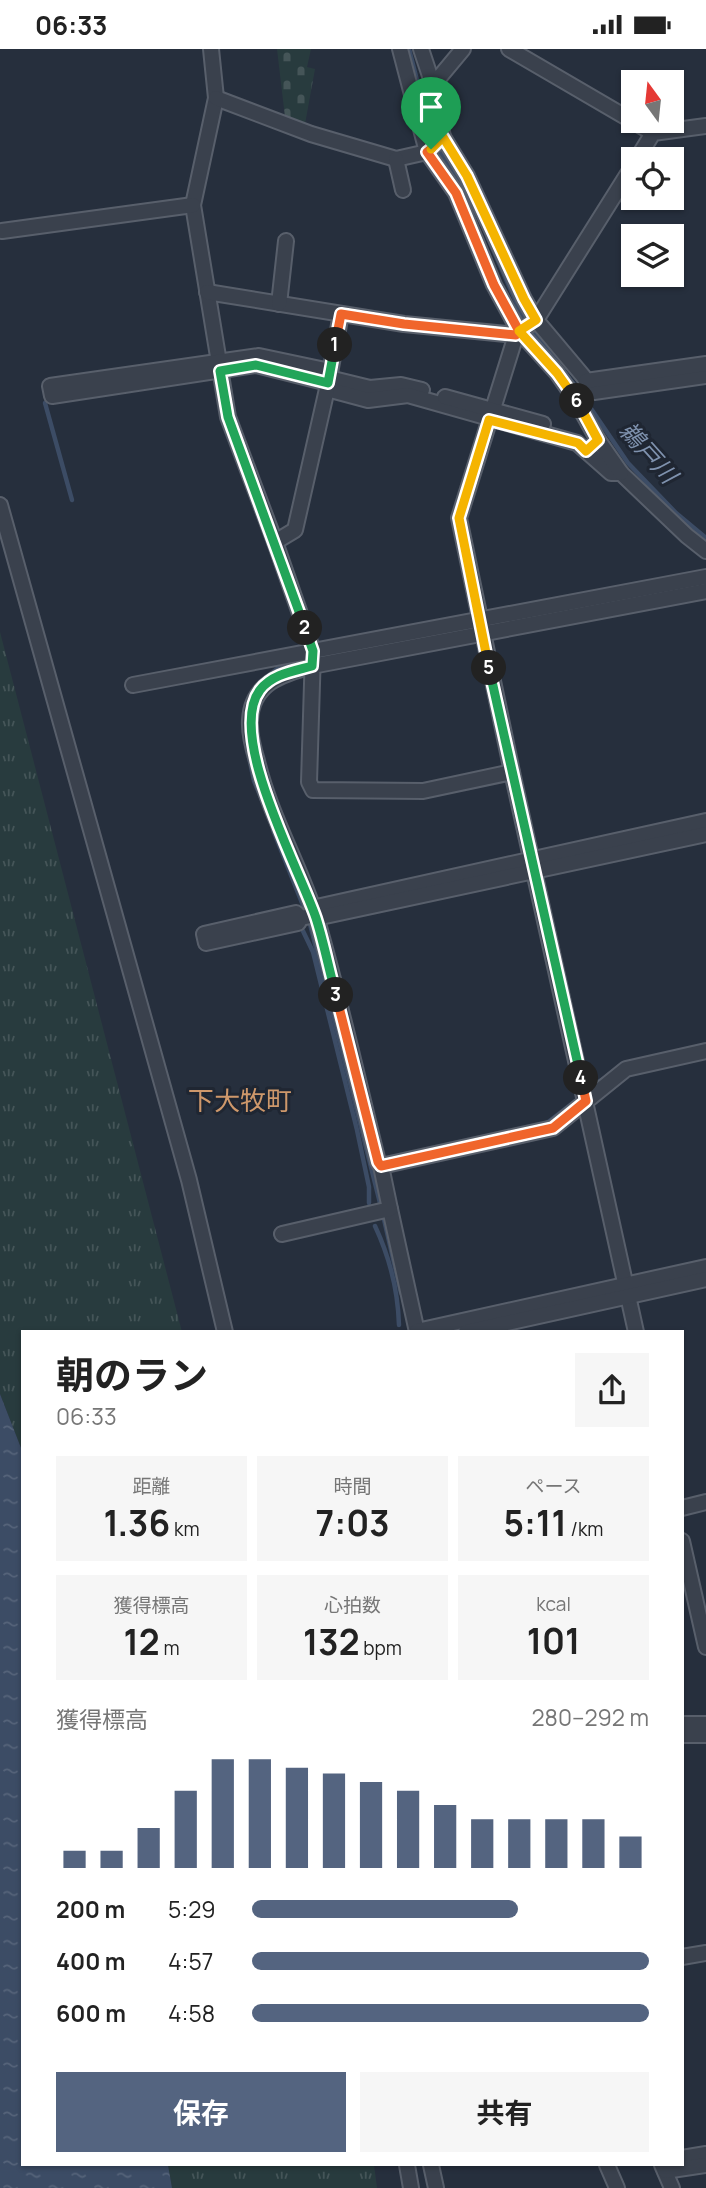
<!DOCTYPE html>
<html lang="ja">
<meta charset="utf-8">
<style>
body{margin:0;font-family:Manrope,"Noto Sans JP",sans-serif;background:#f6f6f6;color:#222;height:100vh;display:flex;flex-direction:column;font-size:26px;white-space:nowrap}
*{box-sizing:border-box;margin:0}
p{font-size:23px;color:#767676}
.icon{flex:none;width:38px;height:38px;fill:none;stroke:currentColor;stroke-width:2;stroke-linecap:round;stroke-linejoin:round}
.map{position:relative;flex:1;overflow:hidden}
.sheet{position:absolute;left:21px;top:1281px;width:663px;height:836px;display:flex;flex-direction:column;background:#fff;border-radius:0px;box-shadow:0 2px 5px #0004}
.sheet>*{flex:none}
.needle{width:46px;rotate:345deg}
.controls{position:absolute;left:621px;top:21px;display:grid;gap:14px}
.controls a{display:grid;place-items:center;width:63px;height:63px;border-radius:0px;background:#fff;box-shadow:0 2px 5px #0004;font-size:35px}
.pin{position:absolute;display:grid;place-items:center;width:60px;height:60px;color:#fff;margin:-72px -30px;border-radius:50% 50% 50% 0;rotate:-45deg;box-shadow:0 0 7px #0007}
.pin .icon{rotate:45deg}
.km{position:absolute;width:35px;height:35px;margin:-18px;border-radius:50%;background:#222;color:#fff;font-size:19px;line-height:35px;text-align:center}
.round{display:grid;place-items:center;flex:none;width:74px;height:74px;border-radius:0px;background:#f6f6f6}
.summary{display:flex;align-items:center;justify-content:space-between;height:119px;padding:0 35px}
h1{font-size:38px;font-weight:700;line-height:52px}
.metrics{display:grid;grid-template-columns:repeat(3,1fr);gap:10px;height:119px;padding:7px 35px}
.metrics div{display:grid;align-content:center;border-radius:0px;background:#f6f6f6;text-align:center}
.metrics b{font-size:35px;font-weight:700}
.metrics small{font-size:19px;font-weight:400}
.metrics p{font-size:19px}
.chart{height:196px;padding:14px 35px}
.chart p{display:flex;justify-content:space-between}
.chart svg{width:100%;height:126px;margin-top:7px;stroke:#546480;stroke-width:6}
.button{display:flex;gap:14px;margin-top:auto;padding:14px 35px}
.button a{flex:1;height:80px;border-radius:0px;background:#546480;color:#fff;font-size:28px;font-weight:700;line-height:80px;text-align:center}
.button a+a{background:#f6f6f6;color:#222}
ul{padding:0 35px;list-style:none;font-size:23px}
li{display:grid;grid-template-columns:112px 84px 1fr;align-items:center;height:52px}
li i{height:18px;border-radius:9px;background:#546480}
.status{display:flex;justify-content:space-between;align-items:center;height:49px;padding:0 35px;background:#fff;direction:ltr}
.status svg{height:19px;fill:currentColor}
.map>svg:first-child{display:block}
.grass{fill:url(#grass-tufts)}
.cemetery{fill:url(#cemetery-stones)}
.water{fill:url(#water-ripples)}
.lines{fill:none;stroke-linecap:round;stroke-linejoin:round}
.stream{stroke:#3c4c65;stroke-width:4.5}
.minor-casing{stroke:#585f6b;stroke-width:18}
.minor{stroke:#3a414d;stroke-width:14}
.split-1-casing{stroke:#fff;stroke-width:14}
.split-2-casing{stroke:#fff;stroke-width:14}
.split-3-casing{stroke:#fff;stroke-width:14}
.split-4-casing{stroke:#fff;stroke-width:14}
.split-5-casing{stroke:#fff;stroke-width:14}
.split-6-casing{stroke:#fff;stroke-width:14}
.split-7-casing{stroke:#fff;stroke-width:14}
.split-1{stroke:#f0652b;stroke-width:9}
.split-2{stroke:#22a559;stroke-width:9}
.split-3{stroke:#22a559;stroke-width:9}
.split-4{stroke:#f0652b;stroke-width:9}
.split-5{stroke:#22a559;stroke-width:9}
.split-6{stroke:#f5b400;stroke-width:9}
.split-7{stroke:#f5b400;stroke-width:9}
.labels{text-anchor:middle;stroke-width:6;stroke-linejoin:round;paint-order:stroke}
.water-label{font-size:24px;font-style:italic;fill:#7f92ae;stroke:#1f2632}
.quarter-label{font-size:26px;fill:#ce986b;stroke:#1f2632}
</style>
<div class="status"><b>06:33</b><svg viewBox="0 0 49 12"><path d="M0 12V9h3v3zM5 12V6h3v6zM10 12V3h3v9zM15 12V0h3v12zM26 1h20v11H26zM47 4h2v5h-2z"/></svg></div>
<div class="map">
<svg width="706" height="2139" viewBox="0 0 706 2139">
<defs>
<pattern id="grass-tufts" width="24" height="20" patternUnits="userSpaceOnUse" patternTransform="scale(1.75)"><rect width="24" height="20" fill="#283b3e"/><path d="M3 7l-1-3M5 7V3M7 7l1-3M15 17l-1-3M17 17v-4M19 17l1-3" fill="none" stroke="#455558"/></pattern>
<pattern id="cemetery-stones" width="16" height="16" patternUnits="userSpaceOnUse" patternTransform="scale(1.75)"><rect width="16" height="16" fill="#283b3e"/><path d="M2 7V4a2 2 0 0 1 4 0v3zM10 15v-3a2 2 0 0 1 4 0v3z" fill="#455558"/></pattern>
<pattern id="water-ripples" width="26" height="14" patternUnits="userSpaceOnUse" patternTransform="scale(1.75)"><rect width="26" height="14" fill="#3c4c65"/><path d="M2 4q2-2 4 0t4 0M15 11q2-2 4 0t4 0" fill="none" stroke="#56647a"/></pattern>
</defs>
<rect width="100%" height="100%" fill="#262f3d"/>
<!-- grass -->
<g class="grass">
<path d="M0 583 182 1283H23V1404L0 1345Z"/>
<path d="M168 2116H374L377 2139H172Z"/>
</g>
<!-- cemetery -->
<path class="cemetery" d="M277 0H311L307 18 315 20 305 75 285 68Z"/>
<!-- water -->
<path class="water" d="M0 1345 23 1404V2116H168L172 2139H0Z"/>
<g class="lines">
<!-- stream -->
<g class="stream">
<path d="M409 0 432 90 464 138 482 175"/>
<path d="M488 189 524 271 579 342 628 414 676 464 706 489"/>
<path d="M45 354 72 451"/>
<path d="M432 587 476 579"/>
<path d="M260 633 277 620 298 614"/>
<path d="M249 708 254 732 264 756"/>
<path d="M273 781 306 864"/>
<path d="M309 871 381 1158"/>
<path d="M303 882 313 903 357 1081 369 1138V1154"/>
<path d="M591 1038 605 1029"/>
<path d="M547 1074 578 1050"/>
<path d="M383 1166 401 1244"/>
<path d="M375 1177C389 1207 398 1243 399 1276"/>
</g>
<defs>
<g id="minor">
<path d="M211 0 216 49 193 156 228 368 275 493 313 602 309 733 313 741 423 742 512 723"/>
<path d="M400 0 427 103 456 144 494 236 519 282 557 324 575 350 598 391"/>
<path d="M421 0 433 36 443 88 467 127 524 250 536 271 583 327 594 343 706 327"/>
<path d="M509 0 653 84"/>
<path d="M433 36 463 0"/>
<path d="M216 49 311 85 396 110 427 103 443 88"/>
<path d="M396 110 403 141"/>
<path d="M637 110 653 84 706 77"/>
<path d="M634 115 536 271 516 286 459 469 512 723 636 1283"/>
<path d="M2 182 193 156"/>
<path d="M207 243 404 275 516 286"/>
<path d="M279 255 286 192"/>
<path d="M329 329 370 339 401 336 422 341"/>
<path d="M586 332 706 315"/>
<path d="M328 334 256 316 52 347 50 337 259 307 330 322"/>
<path d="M327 340 368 351 408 346 577 394 611 424H621L687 487 706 502"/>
<path d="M445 348 543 375"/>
<path d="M593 396 598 391 621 424"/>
<path d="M0 456 189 1131 225 1283"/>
<path d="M275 493 295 481 327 340 341 265"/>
<path d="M133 636 706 528"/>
<path d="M312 859 706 772"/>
<path d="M301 869 298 874 206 894 204 885 296 864 301 869 315 866"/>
<path d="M316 869 706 785"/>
<path d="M381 1117 378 1113C358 1033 340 951 317 871 300 817 270 767 257 712 253 699 249 685 250 671 252 634 282 625 312 617L706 542"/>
<path d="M390 1160 417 1283"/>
<path d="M282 1185 390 1160 381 1117 553 1079 626 1020 706 1002"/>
<path d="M417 1282 706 1218"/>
<path d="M466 1283 706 1230"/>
<path d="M682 1459 706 1453"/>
<path d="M682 1492 706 1598"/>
<path d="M682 1675H706"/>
<path d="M682 1686H706"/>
<path d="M682 1908 706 1904"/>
<path d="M682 2109 706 2105"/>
<path d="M407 2116 411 2139"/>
<path d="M431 2116 436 2139"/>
<path d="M607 2116 617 2139"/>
<path d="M662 2116 672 2139"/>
<path d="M665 2122 706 2116"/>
</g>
</defs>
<!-- minor casing -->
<use href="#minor" class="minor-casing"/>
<!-- minor -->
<use href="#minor" class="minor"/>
</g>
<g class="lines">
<defs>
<path id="split-1" d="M335 296 341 265 404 275 516 286 519 282 494 236 456 144 427 103 431 100"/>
<path id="split-2" d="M305 579 228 368 220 322 256 316 328 334 335 296"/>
<path id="split-3" d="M305 579 313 602 312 617C294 622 272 625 260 641 226 686 299 819 316 869 324 894 329 921 336 946"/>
<path id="split-4" d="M336 946 378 1113 381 1117 553 1079 586 1052 581 1029"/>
<path id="split-5" d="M489 619 581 1029"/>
<path id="split-6" d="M489 619 459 469 489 371 578 394 586 402 598 391 577 352"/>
<path id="split-7" d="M431 100 443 88 467 127 524 250 536 271 519 282 557 324 577 352"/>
</defs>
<!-- split-1 casing -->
<use href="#split-1" class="split-1-casing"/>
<!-- split-2 casing -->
<use href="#split-2" class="split-2-casing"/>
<!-- split-3 casing -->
<use href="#split-3" class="split-3-casing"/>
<!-- split-4 casing -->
<use href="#split-4" class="split-4-casing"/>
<!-- split-5 casing -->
<use href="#split-5" class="split-5-casing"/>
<!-- split-6 casing -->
<use href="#split-6" class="split-6-casing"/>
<!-- split-7 casing -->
<use href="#split-7" class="split-7-casing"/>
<!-- split-1 -->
<use href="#split-1" class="split-1"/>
<!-- split-2 -->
<use href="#split-2" class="split-2"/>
<!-- split-3 -->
<use href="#split-3" class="split-3"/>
<!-- split-4 -->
<use href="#split-4" class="split-4"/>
<!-- split-5 -->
<use href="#split-5" class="split-5"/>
<!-- split-6 -->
<use href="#split-6" class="split-6"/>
<!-- split-7 -->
<use href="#split-7" class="split-7"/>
</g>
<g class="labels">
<!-- water labels -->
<g class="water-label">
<text transform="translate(648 404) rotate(48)" y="8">鵜戸川</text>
</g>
<!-- quarter labels -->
<g class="quarter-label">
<text x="240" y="1061">下大牧町</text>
</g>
</g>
</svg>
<div class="controls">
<a><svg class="needle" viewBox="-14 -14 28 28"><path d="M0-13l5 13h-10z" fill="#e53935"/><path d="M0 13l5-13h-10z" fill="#767676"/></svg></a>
<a><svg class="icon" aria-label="locate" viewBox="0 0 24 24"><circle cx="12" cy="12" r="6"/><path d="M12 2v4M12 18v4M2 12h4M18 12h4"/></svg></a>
<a><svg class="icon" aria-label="layers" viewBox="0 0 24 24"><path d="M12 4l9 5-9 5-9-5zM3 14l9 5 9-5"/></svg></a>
</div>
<div class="pin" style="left:431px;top:100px;background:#1e9e55"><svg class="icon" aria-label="arrive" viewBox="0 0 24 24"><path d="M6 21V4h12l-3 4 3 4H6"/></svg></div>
<b class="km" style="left:335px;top:296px">1</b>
<b class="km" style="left:305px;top:579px">2</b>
<b class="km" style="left:336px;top:946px">3</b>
<b class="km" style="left:581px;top:1029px">4</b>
<b class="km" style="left:489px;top:619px">5</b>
<b class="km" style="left:577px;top:352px">6</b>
<section class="sheet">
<div class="summary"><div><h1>朝のラン</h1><p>06:33</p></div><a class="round"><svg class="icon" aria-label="share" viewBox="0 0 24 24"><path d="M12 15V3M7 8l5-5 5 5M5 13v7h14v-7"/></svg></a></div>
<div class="metrics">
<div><p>距離</p><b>1.36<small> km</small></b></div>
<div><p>時間</p><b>7:03</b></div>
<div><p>ペース</p><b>5:11<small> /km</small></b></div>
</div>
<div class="metrics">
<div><p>獲得標高</p><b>12<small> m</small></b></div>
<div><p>心拍数</p><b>132<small> bpm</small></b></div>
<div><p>kcal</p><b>101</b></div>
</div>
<div class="chart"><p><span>獲得標高</span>280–292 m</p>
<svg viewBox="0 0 160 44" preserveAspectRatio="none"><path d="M5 44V38M15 44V38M25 44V30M35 44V17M45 44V6M55 44V6M65 44V9M75 44V11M85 44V14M95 44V17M105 44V22M115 44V27M125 44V27M135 44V27M145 44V27M155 44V33"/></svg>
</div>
<ul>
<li><b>200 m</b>5:29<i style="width:67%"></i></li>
<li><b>400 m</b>4:57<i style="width:100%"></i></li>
<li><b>600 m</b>4:58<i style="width:100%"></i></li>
</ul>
<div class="button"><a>保存</a><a>共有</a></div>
</section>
</div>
